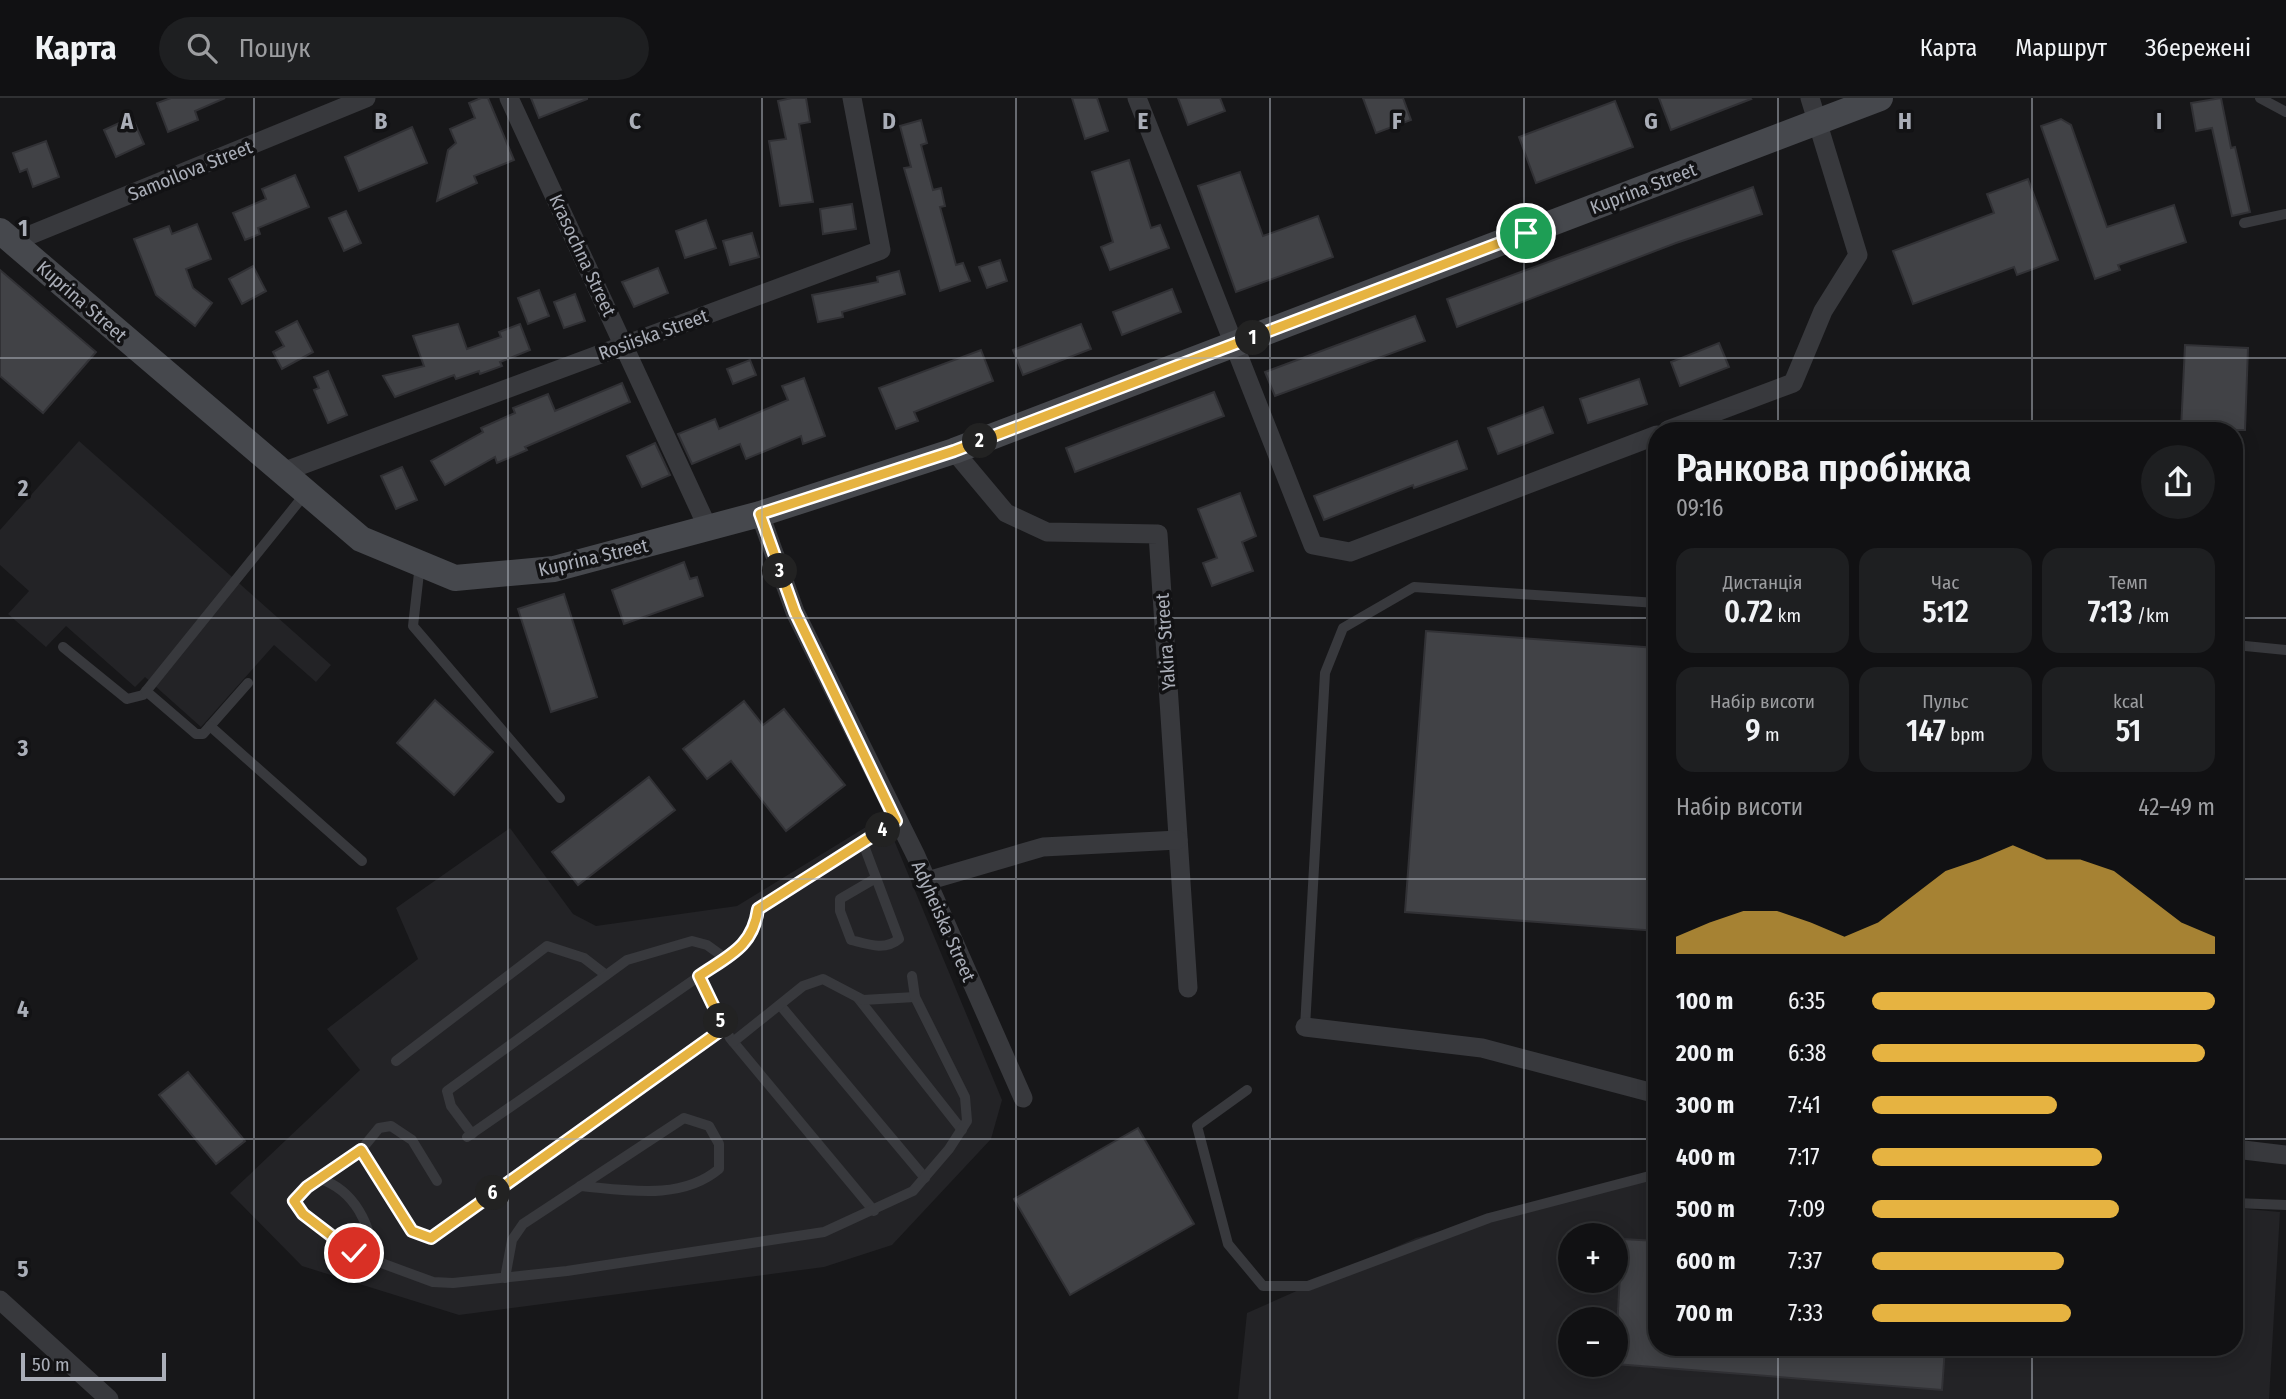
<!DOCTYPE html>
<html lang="uk">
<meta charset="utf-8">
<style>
body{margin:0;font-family:"Fira Sans Condensed",sans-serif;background:#1e1f21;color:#f1f3f6;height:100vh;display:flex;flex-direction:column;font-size:26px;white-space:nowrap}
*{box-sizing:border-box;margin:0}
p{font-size:23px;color:#9c9da0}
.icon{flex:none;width:38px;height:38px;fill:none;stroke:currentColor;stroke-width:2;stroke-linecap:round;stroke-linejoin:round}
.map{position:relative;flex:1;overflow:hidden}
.drawer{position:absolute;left:1648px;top:324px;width:595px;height:934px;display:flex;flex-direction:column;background:#111113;border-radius:28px;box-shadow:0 4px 18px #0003,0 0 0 2px #303133}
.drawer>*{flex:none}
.tools{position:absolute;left:1558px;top:1125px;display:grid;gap:14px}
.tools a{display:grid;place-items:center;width:70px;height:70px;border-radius:50%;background:#111113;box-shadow:0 4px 18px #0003,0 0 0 2px #303133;font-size:35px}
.scale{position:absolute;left:21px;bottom:18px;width:145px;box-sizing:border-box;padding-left:7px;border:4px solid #aaaeb8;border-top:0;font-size:19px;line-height:24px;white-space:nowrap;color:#aaaeb8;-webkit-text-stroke:5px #121214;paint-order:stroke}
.pin{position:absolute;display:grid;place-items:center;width:60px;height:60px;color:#fff;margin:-30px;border:4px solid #fff;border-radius:50%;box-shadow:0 2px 7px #0007}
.km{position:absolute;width:35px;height:35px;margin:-18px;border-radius:50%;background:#222;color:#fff;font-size:19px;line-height:35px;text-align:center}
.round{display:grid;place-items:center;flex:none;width:74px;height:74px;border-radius:37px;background:#1e1f21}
.overview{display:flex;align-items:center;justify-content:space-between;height:119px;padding:0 28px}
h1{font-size:38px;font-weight:600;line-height:52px}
.stats{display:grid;grid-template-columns:repeat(3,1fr);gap:10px;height:119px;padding:7px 28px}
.stats div{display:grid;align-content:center;border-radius:18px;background:#1e1f21;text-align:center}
.stats b{font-size:30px;font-weight:600}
.stats small{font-size:19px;font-weight:400}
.stats p{font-size:19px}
.chart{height:196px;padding:14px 28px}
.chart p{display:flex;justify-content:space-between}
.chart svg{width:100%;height:126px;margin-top:7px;fill:#e6b341;opacity:.7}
ul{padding:0 28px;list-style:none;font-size:23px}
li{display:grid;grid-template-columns:112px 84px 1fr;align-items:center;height:52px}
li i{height:18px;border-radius:9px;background:#e6b341}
header{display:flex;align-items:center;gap:42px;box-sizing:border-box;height:98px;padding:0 35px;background:#111113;border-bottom:2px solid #303133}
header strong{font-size:33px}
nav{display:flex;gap:38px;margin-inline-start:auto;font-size:24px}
.search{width:490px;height:63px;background:#1e1f21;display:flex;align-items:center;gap:18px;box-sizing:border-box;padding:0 24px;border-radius:38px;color:#9c9da0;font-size:26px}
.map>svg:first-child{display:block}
.built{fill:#232326;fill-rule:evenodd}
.building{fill:#414246;stroke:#313135;stroke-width:2}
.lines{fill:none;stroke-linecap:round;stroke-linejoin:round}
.service{stroke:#38393d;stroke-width:10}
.minor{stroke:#38393d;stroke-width:19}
.secondary{stroke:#46484d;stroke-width:26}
.route-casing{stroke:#fff;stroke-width:14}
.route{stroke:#e6b341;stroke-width:9}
.grid{fill:none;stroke:#aaaeb8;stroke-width:2;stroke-opacity:0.55}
.labels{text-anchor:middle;stroke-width:7;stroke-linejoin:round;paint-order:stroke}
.street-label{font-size:19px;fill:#aaaeb8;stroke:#121214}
.grid-label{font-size:23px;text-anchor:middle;font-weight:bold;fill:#aaaeb8;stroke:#121214;stroke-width:7;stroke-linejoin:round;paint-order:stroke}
</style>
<header>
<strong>Карта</strong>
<div class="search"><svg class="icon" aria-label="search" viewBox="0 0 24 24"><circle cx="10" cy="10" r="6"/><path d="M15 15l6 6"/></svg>Пошук</div>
<nav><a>Карта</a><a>Маршрут</a><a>Збережені</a></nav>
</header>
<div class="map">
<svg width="2286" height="1301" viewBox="0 0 2286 1301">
<rect width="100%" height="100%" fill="#171719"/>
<!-- built -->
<g class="built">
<path d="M79 343 331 567 316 584 274 547 201 629 145 579 135 589 66 528 46 549 8 516 29 493 0 467V432Z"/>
<path d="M884 718 1002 1002 991 1041 892 1147 824 1169 459 1217 302 1168 230 1095 360 972 327 931 418 861 396 810 510 730 573 816 596 828 737 808Z"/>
<path d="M1657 1075V1250H2235V1110L2280 1114 2269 1301H1238L1247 1215 1416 1140ZM1570 1138H1615V1183H1570ZM1570 1222H1615V1267H1570Z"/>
</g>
<!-- building -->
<g class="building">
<path d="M171 0H225L195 13 198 22 168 34 157 5Z"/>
<path d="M481 0H488L514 62 474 78 477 85 437 103 448 52 456 45 450 31 475 20 469 5Z"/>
<path d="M531 0H587V1L539 20Z"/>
<path d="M792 0H806L810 24 799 26 813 104 780 108 769 43 786 41 778 3Z"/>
<path d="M1072 0H1097L1108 33 1085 41Z"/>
<path d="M1178 0H1220L1225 13 1188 27Z"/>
<path d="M1363 0H1403L1411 22 1376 35Z"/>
<path d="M1659 0H1750L1751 1 1671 32Z"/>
<path d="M2221 0 2231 50 2235 49 2250 114 2232 118 2212 30 2196 33 2191 5Z"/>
<path d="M1615 3 1633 49 1536 85 1519 39Z"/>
<path d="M132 19 144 46 116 59 104 32Z"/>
<path d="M2061 21 2071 27 2107 129 2174 107 2186 144 2118 167 2120 172 2095 181 2041 28Z"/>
<path d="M921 22 927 45 921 47 933 92 941 90 945 108 940 109 956 167 963 165 970 183 940 193 904 70 911 69 900 28Z"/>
<path d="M412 29 427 65 359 93 345 59Z"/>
<path d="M46 43 59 79 33 89 27 71 20 74 13 55Z"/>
<path d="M1129 62 1151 130 1160 127 1169 150 1110 172 1101 149 1113 144 1092 74Z"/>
<path d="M1240 74 1263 138 1318 118 1333 159 1236 194 1198 88Z"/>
<path d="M295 77 309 109 258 130 260 136 245 142 233 115 266 101 262 91Z"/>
<path d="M2028 81 2058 162 2017 177 2014 169 1913 206 1893 153 1994 115 1987 96Z"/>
<path d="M1753 89 1762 116 1676 145 1457 229 1447 201Z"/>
<path d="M852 106 856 131 823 136 820 111Z"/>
<path d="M346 113 361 145 344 153 329 120Z"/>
<path d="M706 122 716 150 685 160 676 133Z"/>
<path d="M197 126 211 161 186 171 193 190 212 205 195 228 156 197 134 141 169 128 172 136Z"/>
<path d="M752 135 759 159 730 167 723 143Z"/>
<path d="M1000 162 1007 183 987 190 979 169Z"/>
<path d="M253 168 266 193 242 206 229 181Z"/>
<path d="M658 170 668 195 634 209 622 184Z"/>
<path d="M0 172 96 254 43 315 0 278Z"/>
<path d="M899 173 905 196 842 214 843 219 818 224 812 197 878 184 877 179Z"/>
<path d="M1172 191 1181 214 1122 237 1113 214Z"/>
<path d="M539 192 549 218 528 226 518 200Z"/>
<path d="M575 196 585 223 564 230 554 204Z"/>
<path d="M1415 218 1425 243 1275 298 1265 274Z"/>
<path d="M297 223 313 254 282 271 273 254 284 248 276 234Z"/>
<path d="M458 226 467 251 501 239 499 234 520 226 530 252 500 264 502 268 480 276 479 273 456 281 454 277 395 299 383 278 424 268 413 238Z"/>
<path d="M1081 226 1091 251 1023 277 1013 252Z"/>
<path d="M1719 245 1729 269 1680 288 1671 264Z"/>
<path d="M2185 247 2248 250 2245 332H2181Z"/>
<path d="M981 252 993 283 914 314 918 323 896 331 879 290Z"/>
<path d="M750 262 756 277 733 286 727 271Z"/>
<path d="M328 273 347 317 328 325 314 292 319 290 314 279Z"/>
<path d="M804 280 825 338 803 346 801 338 746 361 740 346 692 366 678 336 715 321 719 331 788 302 782 288Z"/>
<path d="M1639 281 1647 306 1588 325 1580 301Z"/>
<path d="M622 285 630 304 525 349 527 352 497 365 495 359 445 387 431 363 483 334 481 330 515 315 513 310 548 296 555 313Z"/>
<path d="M1214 294 1224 318 1075 374 1066 350Z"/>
<path d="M1543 309 1553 335 1498 356 1488 330Z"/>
<path d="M1457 343 1467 371 1414 390 1413 387 1324 422 1314 398Z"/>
<path d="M655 345 670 377 642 389 627 358Z"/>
<path d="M402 369 417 402 396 411 381 378Z"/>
<path d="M1240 395 1256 438 1242 444 1253 473 1212 488 1203 465 1217 460 1198 411Z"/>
<path d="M684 464 690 481 697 479 703 498 624 526 612 492Z"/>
<path d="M564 496 597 599 551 614 518 511Z"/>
<path d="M1426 533 1657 550V833L1405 814Z"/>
<path d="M435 602 493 654 454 697 397 645Z"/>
<path d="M744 603 763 627 784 611 845 687 786 733 731 663 707 681 683 651Z"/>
<path d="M649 679 675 712 578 787 552 754Z"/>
<path d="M188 974 245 1043 216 1066 159 997Z"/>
<path d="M1138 1030 1194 1126 1070 1197 1014 1101Z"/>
<path d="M1622 1141 1657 1143V1250H1945L1942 1292 1615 1266Z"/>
</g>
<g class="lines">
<!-- service -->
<g class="service">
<path d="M2260 0 2286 14"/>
<path d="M2244 125 2286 116"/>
<path d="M420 466 413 528 560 700"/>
<path d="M2235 547 2286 552"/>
<path d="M63 549 127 601 143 597 305 396"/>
<path d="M146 593 196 636H203L248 585"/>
<path d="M210 628 362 763"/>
<path d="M863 745 899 841C885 853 867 846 851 842L840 813V801L876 780"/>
<path d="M699 878 730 940 874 1113"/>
<path d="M858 900 962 1032"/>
<path d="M780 907 925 1080"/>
<path d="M1305 929 1325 575 1343 530 1414 489 1657 505"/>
<path d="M733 944 803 888 823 881 863 902 915 899"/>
<path d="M396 963 547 848 584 860 606 877"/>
<path d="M1247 992 1197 1028 1228 1146 1263 1188H1308L1489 1120 1657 1076"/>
<path d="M472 1036 451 1008 447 993 627 862 692 843 707 847 725 860"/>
<path d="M467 1039 747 845 756 828 758 811 896 723"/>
<path d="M320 1081 361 1052"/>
<path d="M437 1083 412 1042 391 1028 379 1030 361 1052 412 1133 431 1140 725 931"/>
<path d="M2235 1105 2286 1107"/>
<path d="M373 1162C372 1127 354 1092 320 1081L294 1103 303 1116 354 1155 433 1184 453 1185 567 1173 824 1134 913 1093 949 1051 967 1023 965 999 915 899 912 878"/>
<path d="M505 1180 512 1142 523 1126 684 1020 709 1028 719 1046V1071C681 1103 626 1092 580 1088"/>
</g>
<!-- minor -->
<g class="minor">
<path d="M509 0 708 430"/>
<path d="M1137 0 1313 447 1350 454 1657 337"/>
<path d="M13 144 366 0"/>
<path d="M1668 332 1793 285 1823 213 1858 157 1810 0"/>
<path d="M954 353 1006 415 1047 434 1158 436 1188 890"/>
<path d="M280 375 881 152 852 0"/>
<path d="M760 416 795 514 916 758 1023 1000"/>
<path d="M927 783 1043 749 1178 742"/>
<path d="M1305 929 1482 950 1657 996"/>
<path d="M2235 1051 2286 1057"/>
<path d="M0 1202 109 1301"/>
</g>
<!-- secondary -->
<path class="secondary" d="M0 133 361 441 455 480 554 471 760 416 954 353 1880 0"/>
</g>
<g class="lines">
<defs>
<path id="route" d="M354 1155 303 1116 294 1103 307 1089 361 1052 412 1133 431 1140 724 930 699 878C728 858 753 849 758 811L896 723 795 514 760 416 954 353 1526 135"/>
</defs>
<!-- route casing -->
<use href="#route" class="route-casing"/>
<!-- route -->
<use href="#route" class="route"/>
</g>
<!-- grid -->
<path class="grid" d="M254 0V1301M508 0V1301M762 0V1301M1016 0V1301M1270 0V1301M1524 0V1301M1778 0V332M2032 0V332M0 260H2286M0 520H1657M2235 520H2286M0 781H1657M2235 781H2286M0 1041H1657M2235 1041H2286M1778 1250V1301M2032 1250V1301"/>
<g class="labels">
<!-- street labels -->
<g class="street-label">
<text transform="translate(190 72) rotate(-22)" y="7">Samoilova Street</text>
<text transform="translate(1643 90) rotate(-21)" y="7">Kuprina Street</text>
<text transform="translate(583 157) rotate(65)" y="7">Krasochna Street</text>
<text transform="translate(82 203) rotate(41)" y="7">Kuprina Street</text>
<text transform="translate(653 236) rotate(-20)" y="7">Rosiiska Street</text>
<text transform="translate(593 459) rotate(-13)" y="7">Kuprina Street</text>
<text transform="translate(1165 544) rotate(-94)" y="7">Yakira Street</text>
<text transform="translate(944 823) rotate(66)" y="7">Adyheiska Street</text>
</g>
</g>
<g class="grid-label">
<text x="127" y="31">A</text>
<text x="381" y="31">B</text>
<text x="635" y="31">C</text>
<text x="889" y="31">D</text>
<text x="1143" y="31">E</text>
<text x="1397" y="31">F</text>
<text x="1651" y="31">G</text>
<text x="1905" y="31">H</text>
<text x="2159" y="31">I</text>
<text x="23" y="138">1</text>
<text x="23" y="398">2</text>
<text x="23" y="658">3</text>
<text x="23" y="919">4</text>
<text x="23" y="1179">5</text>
</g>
</svg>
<div class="tools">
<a>+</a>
<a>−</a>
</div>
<div class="scale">50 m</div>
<div class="pin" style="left:1526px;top:135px;background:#1e9e55"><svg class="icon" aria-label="arrive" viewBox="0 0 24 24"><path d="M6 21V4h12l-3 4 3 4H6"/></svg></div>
<div class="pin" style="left:354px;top:1155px;background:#d93025"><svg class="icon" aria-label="check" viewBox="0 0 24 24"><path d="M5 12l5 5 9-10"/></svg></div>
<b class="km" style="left:1253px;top:240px">1</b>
<b class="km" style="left:980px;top:343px">2</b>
<b class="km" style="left:780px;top:473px">3</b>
<b class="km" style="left:883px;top:732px">4</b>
<b class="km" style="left:721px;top:923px">5</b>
<b class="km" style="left:493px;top:1095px">6</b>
<section class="drawer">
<div class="overview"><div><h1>Ранкова пробіжка</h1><p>09:16</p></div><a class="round"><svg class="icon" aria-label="share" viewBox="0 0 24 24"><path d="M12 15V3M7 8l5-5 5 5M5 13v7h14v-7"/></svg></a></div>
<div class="stats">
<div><p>Дистанція</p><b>0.72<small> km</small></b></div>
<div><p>Час</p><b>5:12</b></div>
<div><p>Темп</p><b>7:13<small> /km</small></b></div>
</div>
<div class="stats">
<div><p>Набір висоти</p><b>9<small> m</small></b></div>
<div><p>Пульс</p><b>147<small> bpm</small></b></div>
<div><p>kcal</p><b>51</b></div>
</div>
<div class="chart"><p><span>Набір висоти</span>42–49 m</p>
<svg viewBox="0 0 160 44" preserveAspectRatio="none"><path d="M0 44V38L10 33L20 29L30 29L40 33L50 38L60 33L70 24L80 15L90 11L100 6L110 11L120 11L130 15L140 24L150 33L160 38V44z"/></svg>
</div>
<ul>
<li><b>100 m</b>6:35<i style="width:100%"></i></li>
<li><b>200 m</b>6:38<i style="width:97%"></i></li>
<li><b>300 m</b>7:41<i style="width:54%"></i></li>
<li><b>400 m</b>7:17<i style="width:67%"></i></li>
<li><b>500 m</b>7:09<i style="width:72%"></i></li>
<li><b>600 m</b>7:37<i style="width:56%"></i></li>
<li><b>700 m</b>7:33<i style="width:58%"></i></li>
</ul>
</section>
</div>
